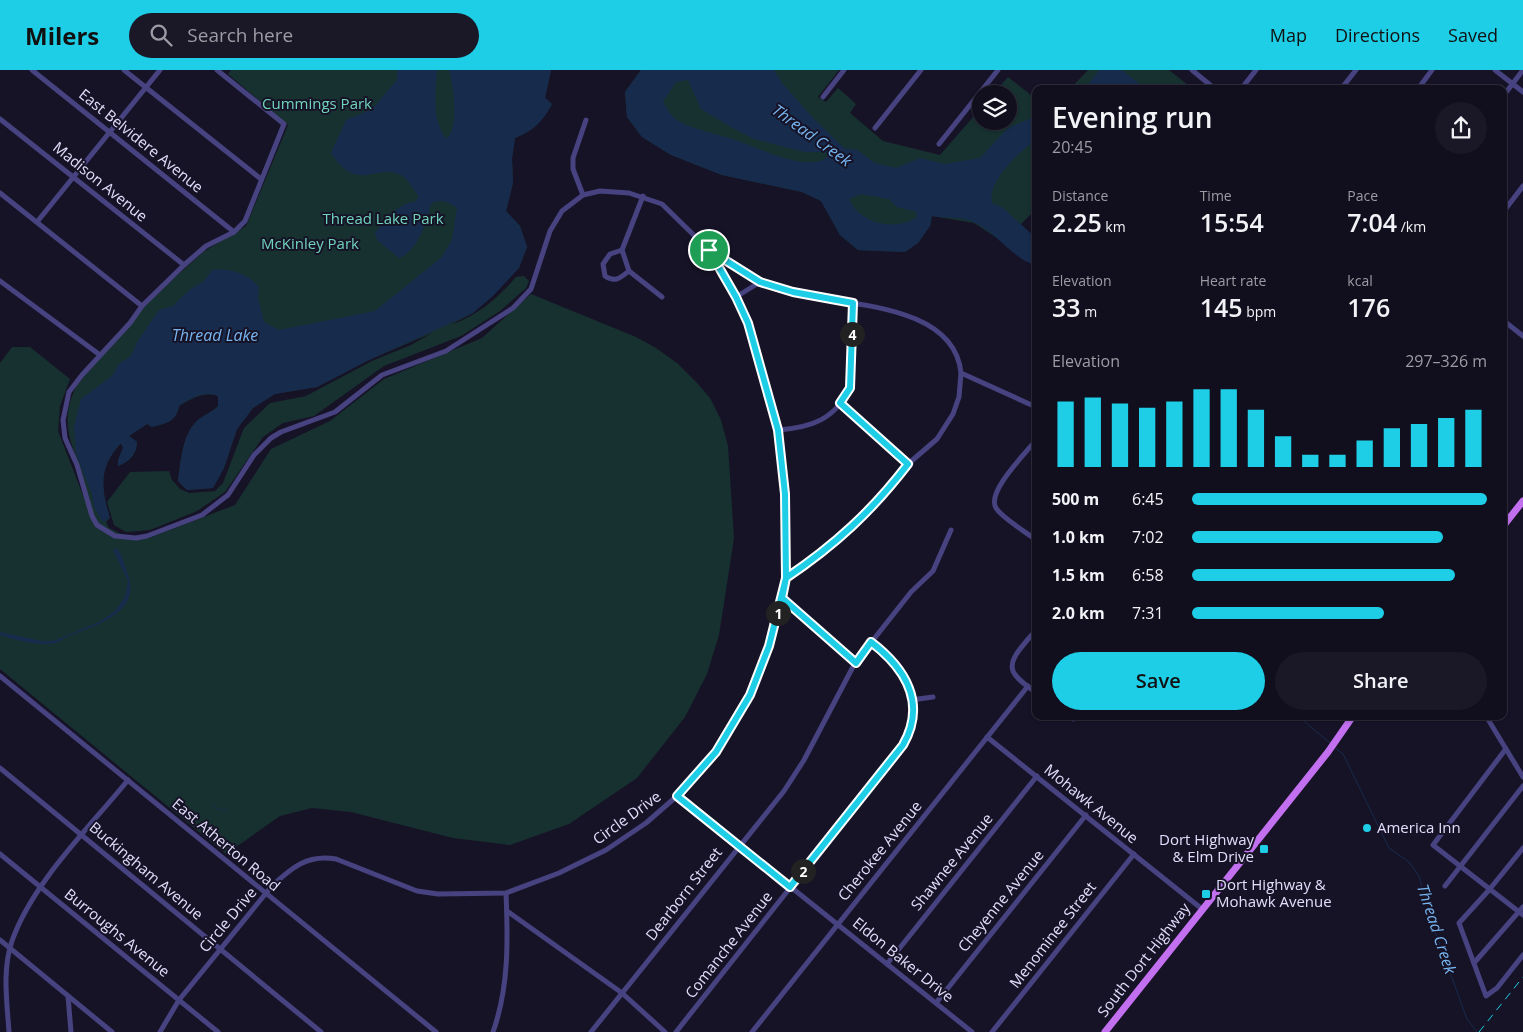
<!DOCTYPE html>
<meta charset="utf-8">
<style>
body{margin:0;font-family:"Open Sans",sans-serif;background:#1a1726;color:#f1f3f6;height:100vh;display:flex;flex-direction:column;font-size:19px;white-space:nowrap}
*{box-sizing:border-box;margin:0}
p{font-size:16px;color:#9c9ca4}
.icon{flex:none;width:28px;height:28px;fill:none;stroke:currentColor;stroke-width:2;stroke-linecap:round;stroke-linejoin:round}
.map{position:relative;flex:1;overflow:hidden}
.sheet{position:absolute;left:1032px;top:15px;width:475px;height:635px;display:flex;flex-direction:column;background:#110e1d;border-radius:10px;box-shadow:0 1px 4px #0004,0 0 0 1px #302e3b}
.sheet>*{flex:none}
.controls{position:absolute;left:972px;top:15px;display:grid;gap:10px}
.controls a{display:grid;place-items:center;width:45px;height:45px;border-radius:50%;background:#110e1d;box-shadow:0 1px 4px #0004,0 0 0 1px #302e3b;font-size:25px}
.pin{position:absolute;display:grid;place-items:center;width:42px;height:42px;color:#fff;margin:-21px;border:2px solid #fff;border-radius:50%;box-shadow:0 1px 5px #0007}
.km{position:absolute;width:25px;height:25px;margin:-12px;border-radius:50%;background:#222;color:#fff;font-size:14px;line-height:25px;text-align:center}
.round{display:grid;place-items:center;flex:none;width:52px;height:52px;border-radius:26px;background:#1a1726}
.summary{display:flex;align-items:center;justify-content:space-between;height:85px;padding:0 20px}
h1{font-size:28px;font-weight:600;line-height:38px}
.metrics{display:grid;grid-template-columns:repeat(3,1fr);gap:8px;height:85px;padding:5px 20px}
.metrics div{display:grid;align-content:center}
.metrics b{font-size:25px;font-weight:600}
.metrics small{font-size:14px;font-weight:400}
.metrics p{font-size:14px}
.chart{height:140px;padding:10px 20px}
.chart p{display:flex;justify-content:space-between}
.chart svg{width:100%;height:90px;margin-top:5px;stroke:#1ecee6;stroke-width:6}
.cta{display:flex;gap:10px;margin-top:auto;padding:10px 20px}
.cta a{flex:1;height:58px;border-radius:30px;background:#1ecee6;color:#111;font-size:20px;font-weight:600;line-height:58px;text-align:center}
.cta a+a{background:#1a1726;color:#f1f3f6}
ul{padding:0 20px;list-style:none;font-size:16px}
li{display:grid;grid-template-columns:80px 60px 1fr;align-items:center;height:38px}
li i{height:12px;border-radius:6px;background:#1ecee6}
header{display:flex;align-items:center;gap:30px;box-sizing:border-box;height:70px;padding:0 25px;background:#1ecee6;color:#111}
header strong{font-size:24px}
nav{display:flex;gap:28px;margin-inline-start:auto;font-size:18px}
.search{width:350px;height:45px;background:#1a1726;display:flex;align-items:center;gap:12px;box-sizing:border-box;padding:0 18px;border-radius:28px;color:#9c9ca4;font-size:19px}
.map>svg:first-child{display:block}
.green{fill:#173130}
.water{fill:#172b4c;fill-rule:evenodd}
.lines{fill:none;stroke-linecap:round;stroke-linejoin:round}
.stream{stroke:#172b4c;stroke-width:1}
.minor{stroke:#474381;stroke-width:5}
.major{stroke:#c270ef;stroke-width:7}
.rail{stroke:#1ecee6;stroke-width:1;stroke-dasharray:8 6;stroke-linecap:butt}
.route-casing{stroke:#fff;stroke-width:10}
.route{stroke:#1ecee6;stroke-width:6}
.poi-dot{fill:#1ecee6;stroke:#171327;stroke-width:2}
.labels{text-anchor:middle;stroke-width:4;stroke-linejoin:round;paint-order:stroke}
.park-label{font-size:15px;fill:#70d4bd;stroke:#171327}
.street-label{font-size:15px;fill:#e1ddfb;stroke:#171327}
.poi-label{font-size:15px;fill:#e1ddfb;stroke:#171327;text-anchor:start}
.water-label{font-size:16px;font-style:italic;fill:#76b5f0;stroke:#171327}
</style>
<header>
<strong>Milers</strong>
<div class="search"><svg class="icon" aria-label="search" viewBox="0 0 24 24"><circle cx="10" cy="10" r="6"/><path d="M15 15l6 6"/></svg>Search here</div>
<nav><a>Map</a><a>Directions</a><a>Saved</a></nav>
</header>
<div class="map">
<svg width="1523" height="962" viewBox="0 0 1523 962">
<rect width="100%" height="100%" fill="#171327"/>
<!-- green -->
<g class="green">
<path d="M231 0H551L545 28 552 34C542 51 533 61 515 68L512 89 513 113 506 141 520 156 527 177 519 198 473 243 450 255C477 246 497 229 516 207L524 206 529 211 526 218 500 241 461 266 384 296 314 346 283 353 263 367 225 422 197 441 150 460 126 462 114 455 107 432 130 402 169 401 172 410 180 419 189 423 215 421 223 413 244 358 270 333 306 326 372 291 411 275 432 263 369 290 317 317 274 324 253 338 237 359 224 398 213 418 187 420 178 411C181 391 182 364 198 350 204 345 212 342 218 336V326C204 321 190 329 179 336 176 352 167 353 152 357L147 354 129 366 137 372C137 384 129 392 118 396V390L123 378 121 373C98 399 101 417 110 448L106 452 109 458 134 470 149 468 235 435 271 379 330 351 384 309 482 268 531 224 636 267 656 278 677 293 697 313 710 328 721 350 728 376 734 468 719 565 707 604 685 647 637 708 569 754 510 775 453 768 351 742 312 738 280 746 226 784 0 599V293L12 277H30L70 309 60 336 58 361 88 438C87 388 51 365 77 315L151 229 203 182 246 156 288 55 228 4Z"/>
<path d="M641 0H839L818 27 826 32 838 18 856 34 850 43 883 71 940 85 981 38V51H1009V24H993L1008 7 1036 29V139L1003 172 974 153 932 146 930 156 918 173 905 182 858 180 840 165 821 131 802 122 722 105 671 85 642 67 627 47 625 22Z"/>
<path d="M1088 0H1169L1193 19H1070Z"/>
</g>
<!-- water -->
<g class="water">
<path d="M397 0H437C435 22 432 51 446 69 460 60 453 14 449 0H551L545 28 552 34C541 53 536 59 515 68L512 89 513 113 506 141 520 156 527 177 519 198 493 226 473 243 369 290 317 317 275 324 253 338 237 359 224 398 213 418 187 420 178 411C181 391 182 364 198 350 204 345 212 342 218 337V326C204 320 190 329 179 336 176 352 167 353 152 357L147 354 129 366 137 372C137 384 129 392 118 396V390L123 378 121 373C98 397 101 419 110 448L103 452 94 437 92 424 76 384 74 357 81 329 112 306 119 294 131 286 137 272 159 240 173 236 189 220 204 211 212 200C230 198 247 203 259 217L258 228 264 252 279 260 375 241 442 187 452 170 457 138C448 132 441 128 431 134 427 151 418 181 399 188L377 170 375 163C385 150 398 133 415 132L419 126C414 121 409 111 404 107 378 90 359 126 331 83L346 50 372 39 397 10Z"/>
<path d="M641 0H774L782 13 814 49 844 78 857 80 875 93 896 98 920 88 945 94 980 88 1008 58 1036 46V70C1020 81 987 111 992 133L1003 138 1036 168V195C1013 190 995 160 971 151 960 147 944 148 932 146L930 156 918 173 905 182 858 180 840 165 821 131 802 122 722 105 671 85 642 67 627 47 625 22ZM688 10 701 39 731 57 754 69 804 82H825L829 85C811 106 755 76 735 70 715 63 695 61 677 50 671 46 667 38 663 32L676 12ZM861 124 889 129 897 137 917 142 916 148C894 161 860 154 849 129Z"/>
<path d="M1099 0H1122L1146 19H1085Z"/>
<path d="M115 478C122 481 124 494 127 502 144 544 93 556 64 568 53 581 15 570 0 565V562L42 571H53L99 552 115 541 125 527 128 511 113 480Z"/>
</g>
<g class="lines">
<!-- stream -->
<g class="stream">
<path d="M1298 646 1331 674"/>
<path d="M1334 677 1343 684 1389 778 1409 792 1419 806 1433 856 1467 949 1477 962"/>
<path d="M212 735 220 740H227"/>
</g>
<!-- minor -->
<g class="minor">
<path d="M32 0 234 162"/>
<path d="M124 0 261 109"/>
<path d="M1192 0 1215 19"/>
<path d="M1495 0 1523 22"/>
<path d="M1241 19 1256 0"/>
<path d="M1341 19 1356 0"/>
<path d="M1418 19 1432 0"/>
<path d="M1504 25 1523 0"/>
<path d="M823 27 844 0"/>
<path d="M0 49 184 195"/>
<path d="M875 58 921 0"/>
<path d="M939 74 998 0"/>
<path d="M0 123 142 236"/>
<path d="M583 125 573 99V88L586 50"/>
<path d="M1504 141 1523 116"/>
<path d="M37 152 160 0"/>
<path d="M622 180 629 201 662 227"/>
<path d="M709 180C736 197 760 213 791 222 842 236 954 232 961 303L1036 337"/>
<path d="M629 201C620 208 615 213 605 206L603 194 610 184 622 180 643 126"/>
<path d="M0 211 100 285"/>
<path d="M736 227 760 212"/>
<path d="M1504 251 1523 266"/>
<path d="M840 333 908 394"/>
<path d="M779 360C812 357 834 350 850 318L853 233"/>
<path d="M1036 370C1026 383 986 422 996 438 1002 448 1026 462 1036 470"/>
<path d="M786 508 812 490 856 455 908 394 937 369 953 344 959 327 961 303"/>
<path d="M782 528 855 593"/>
<path d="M1036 561C1030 566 1025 573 1020 579 1002 602 1018 608 1036 623"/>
<path d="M0 606 436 962"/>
<path d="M911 630 933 627"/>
<path d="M1069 646 1073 649"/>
<path d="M1486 646 1523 707"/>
<path d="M987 667 1202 839"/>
<path d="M1505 680 1433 775 1523 845"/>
<path d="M0 698 321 962"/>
<path d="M677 726 972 962"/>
<path d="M1523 778 1489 820 1459 853 1486 926 1497 918 1523 885"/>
<path d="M0 784 218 962"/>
<path d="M1445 816 1523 716"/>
<path d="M507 841 622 923 665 962"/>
<path d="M0 870 112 962"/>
<path d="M1474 893 1523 837"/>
<path d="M887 894 1037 706"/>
<path d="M68 926 71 962"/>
<path d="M936 933 1086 745"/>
<path d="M9 962C7 932 2 900 12 871 32 813 90 757 128 710"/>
<path d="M160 962 179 930 271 817C291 798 307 784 336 789L417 821 438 824 506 823 559 803 606 780 646 753 677 726 716 682 741 642 761 598 782 528 786 508 785 424 779 360 748 253 736 227 709 180 662 134 629 123 600 121 583 125 562 141 550 161 531 219 513 238 446 281 382 305 335 342 281 362 271 368 254 385 228 425 202 445 147 466 136 468 115 466 97 455 92 446 77 395 65 368 63 350 69 322 82 305 130 253 142 236 184 195 206 176 234 162 245 151 284 54 217 0"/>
<path d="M493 962C509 917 508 870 506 823"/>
<path d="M591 962 784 721 804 690 855 593 911 522 933 501 951 460"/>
<path d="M676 962 903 675C927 633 905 598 871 572"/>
<path d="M752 962 1028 616"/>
<path d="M992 962 1134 784"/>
</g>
<!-- major -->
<g class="major">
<path d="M1504 455 1523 431"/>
<path d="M1105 962 1328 682 1353 646"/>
</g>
<!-- rail -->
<path class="rail" d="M1479 962 1523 907"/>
</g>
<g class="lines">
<defs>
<path id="route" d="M709 180 736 227 748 253 778 360 785 424 786 508 769 576 750 625 716 682 677 726 790 817 903 675C927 633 905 598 871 572L856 593 782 528 786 508C835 475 872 441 908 394L840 333 850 318 853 233 793 222 760 212 709 180"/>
</defs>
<!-- route casing -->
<use href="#route" class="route-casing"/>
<!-- route -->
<use href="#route" class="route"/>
</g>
<!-- markers -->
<g class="poi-dot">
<circle cx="1367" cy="758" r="5"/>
<rect x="1259" y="774" width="10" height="10" rx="2.5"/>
<rect x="1201" y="819" width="10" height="10" rx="2.5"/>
</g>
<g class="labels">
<!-- park labels -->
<g class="park-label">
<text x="317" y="39">Cummings Park</text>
<text x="383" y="154">Thread Lake Park</text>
<text x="310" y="179">McKinley Park</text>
</g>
<!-- street labels -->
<g class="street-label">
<text transform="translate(141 71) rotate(39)" y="5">East Belvidere Avenue</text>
<text transform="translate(100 112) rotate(39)" y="5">Madison Avenue</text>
<text transform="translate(1091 734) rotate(39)" y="5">Mohawk Avenue</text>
<text transform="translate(627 748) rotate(-36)" y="5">Circle Drive</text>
<text transform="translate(226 775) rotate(40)" y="5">East Atherton Road</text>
<text transform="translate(880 781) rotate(-51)" y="5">Cherokee Avenue</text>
<text transform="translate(952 792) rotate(-51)" y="5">Shawnee Avenue</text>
<text transform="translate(146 801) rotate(40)" y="5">Buckingham Avenue</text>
<text transform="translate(684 824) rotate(-52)" y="5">Dearborn Street</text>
<text transform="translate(1001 831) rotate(-51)" y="5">Cheyenne Avenue</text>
<text transform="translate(228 850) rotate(-50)" y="5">Circle Drive</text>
<text transform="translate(117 863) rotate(39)" y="5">Burroughs Avenue</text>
<text transform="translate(1053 865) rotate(-52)" y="5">Menominee Street</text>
<text transform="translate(729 875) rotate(-52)" y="5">Comanche Avenue</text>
<text transform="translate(903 890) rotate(39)" y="5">Eldon Baker Drive</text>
<text transform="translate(1144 890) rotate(-52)" y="5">South Dort Highway</text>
</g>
<!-- poi labels -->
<g class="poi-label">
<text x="1377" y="763">America Inn</text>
<text x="1254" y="775" text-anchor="end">Dort Highway<tspan x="1254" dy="17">&amp; Elm Drive</tspan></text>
<text x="1216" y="820">Dort Highway &amp;<tspan x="1216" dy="17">Mohawk Avenue</tspan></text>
</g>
<!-- water labels -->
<g class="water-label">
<text transform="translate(812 65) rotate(36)" y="6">Thread Creek</text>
<text x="215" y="271">Thread Lake</text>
<text transform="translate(1437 859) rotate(72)" y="6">Thread Creek</text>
</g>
</g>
</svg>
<div class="controls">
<a><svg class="icon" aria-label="layers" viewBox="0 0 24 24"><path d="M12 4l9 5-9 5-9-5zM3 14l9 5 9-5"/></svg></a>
</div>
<div class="pin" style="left:709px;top:180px;background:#1e9e55"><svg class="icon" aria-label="arrive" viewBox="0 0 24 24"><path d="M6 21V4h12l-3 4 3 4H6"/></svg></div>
<b class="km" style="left:778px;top:543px">1</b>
<b class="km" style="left:803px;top:801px">2</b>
<b class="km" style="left:852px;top:264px">4</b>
<section class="sheet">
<div class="summary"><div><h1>Evening run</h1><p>20:45</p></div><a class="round"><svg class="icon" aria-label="share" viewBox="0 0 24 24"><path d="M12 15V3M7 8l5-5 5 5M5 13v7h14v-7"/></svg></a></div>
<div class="metrics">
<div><p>Distance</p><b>2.25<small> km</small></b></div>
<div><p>Time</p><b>15:54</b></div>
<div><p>Pace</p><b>7:04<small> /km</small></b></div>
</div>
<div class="metrics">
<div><p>Elevation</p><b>33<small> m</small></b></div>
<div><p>Heart rate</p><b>145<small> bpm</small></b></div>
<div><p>kcal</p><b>176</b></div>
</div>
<div class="chart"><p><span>Elevation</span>297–326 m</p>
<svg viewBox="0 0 160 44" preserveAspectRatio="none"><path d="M5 44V12M15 44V10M25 44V13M35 44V15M45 44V12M55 44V6M65 44V6M75 44V16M85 44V29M95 44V38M105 44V38M115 44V31M125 44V25M135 44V23M145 44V20M155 44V16"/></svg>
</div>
<ul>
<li><b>500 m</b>6:45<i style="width:100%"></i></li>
<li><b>1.0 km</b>7:02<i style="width:85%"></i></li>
<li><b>1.5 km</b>6:58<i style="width:89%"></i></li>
<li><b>2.0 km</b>7:31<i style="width:65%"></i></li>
</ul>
<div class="cta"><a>Save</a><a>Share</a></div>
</section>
</div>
